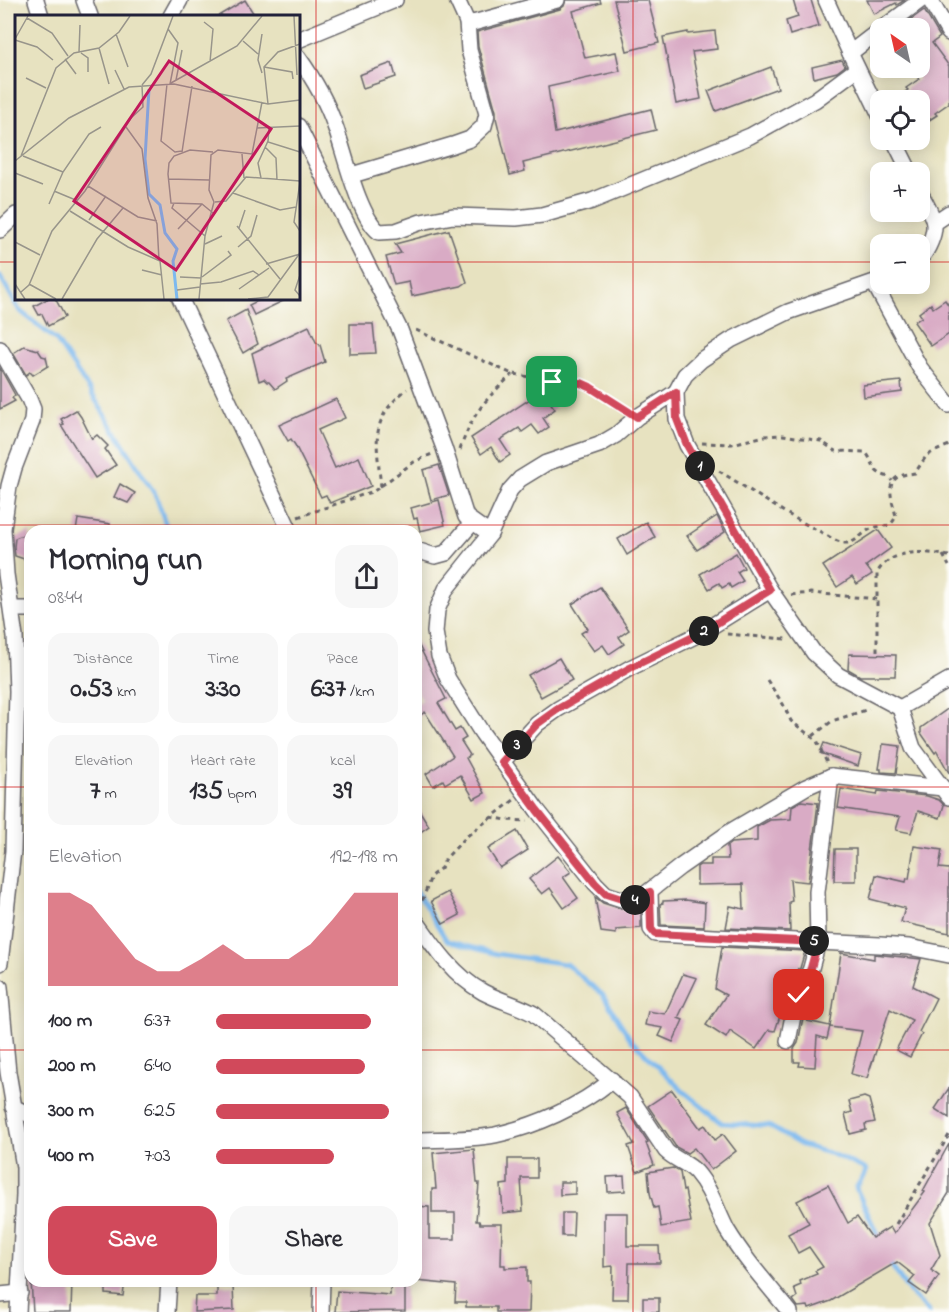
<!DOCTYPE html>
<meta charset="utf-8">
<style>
body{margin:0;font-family:"Indie Flower",sans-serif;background:#f7f7f7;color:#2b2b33;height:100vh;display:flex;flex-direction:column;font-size:22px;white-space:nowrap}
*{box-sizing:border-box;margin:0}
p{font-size:20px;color:#7c7c81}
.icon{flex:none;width:33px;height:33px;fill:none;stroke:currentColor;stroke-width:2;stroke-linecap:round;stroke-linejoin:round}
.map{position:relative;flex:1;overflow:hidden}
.drawer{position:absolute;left:24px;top:525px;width:398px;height:762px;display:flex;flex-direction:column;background:#fff;border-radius:18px;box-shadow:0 3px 15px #0003}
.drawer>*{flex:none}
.needle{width:39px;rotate:326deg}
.tools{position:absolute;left:870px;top:18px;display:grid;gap:12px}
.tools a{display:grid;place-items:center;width:60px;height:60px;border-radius:12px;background:#fff;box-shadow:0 3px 15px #0003;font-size:30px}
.pin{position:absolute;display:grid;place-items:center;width:51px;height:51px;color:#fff;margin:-26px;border-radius:12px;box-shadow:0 3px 9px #0006}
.km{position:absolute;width:30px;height:30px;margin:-15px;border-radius:50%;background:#222;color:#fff;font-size:16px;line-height:30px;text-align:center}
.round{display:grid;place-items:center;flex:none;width:63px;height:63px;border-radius:18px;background:#f7f7f7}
.head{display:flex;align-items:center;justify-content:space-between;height:102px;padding:0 24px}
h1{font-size:33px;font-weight:700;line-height:45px}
.metrics{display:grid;grid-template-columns:repeat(3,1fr);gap:9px;height:102px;padding:6px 24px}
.metrics div{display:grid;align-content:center;border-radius:15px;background:#f7f7f7;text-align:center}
.metrics b{font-size:26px;font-weight:700}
.metrics small{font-size:16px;font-weight:400}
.metrics p{font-size:16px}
.chart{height:168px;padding:12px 24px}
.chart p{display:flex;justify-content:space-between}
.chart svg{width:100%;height:108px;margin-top:6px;fill:#d1495b;opacity:.7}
.primary-button{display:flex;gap:12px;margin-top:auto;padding:12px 24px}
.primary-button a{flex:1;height:69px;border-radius:18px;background:#d1495b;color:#fff;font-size:24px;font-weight:700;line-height:69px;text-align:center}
.primary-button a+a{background:#f7f7f7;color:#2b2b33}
ul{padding:0 24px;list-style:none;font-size:20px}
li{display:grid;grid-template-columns:96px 72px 1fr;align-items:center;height:45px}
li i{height:15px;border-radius:8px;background:#d1495b}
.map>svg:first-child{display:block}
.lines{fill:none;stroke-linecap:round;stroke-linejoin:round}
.stream{stroke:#7db9ef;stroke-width:4.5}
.building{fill:#d9abc5}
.minor-casing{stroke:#67656a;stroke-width:18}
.path{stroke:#67656a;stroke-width:3;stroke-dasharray:4.5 4.5;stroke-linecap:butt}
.minor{stroke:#fff;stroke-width:15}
.route-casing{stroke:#fff;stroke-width:12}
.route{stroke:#d1495b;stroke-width:8}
.grid{fill:none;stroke:#d62828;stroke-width:1.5;stroke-opacity:0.55}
.inset-river{fill:none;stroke:#7db9ef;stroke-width:3}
.inset-road{fill:none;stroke:#98958b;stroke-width:1.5}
.view{fill:#c2185b;fill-opacity:0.15;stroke:#c2185b;stroke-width:3}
.inset-edge{fill:none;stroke:#22223b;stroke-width:3}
</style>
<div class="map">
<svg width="949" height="1312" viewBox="0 0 949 1312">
<rect width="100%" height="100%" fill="#fdfcf7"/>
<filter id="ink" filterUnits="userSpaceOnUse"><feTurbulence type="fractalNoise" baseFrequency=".0167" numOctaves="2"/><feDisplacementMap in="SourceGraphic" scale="12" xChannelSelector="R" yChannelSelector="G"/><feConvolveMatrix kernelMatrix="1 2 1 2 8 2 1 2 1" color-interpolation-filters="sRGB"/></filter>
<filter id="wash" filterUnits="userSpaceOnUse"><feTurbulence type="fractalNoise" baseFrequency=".008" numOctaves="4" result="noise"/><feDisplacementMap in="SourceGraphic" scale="24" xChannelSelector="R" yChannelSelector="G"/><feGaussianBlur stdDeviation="1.35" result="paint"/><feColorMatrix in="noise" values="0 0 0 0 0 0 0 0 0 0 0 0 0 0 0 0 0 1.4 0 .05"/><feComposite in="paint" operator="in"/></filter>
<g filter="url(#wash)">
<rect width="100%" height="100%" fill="#e7e2c0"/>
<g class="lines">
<!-- stream -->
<g class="stream">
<path d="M0 276 19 310 56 340 88 388 156 496 168 531"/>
<path d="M416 891 447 941 497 954 566 964 603 995 631 1040 683 1091 722 1123 769 1126 801 1145 832 1154 867 1170 856 1188 879 1238"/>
<path d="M889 1262 910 1293 929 1312"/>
</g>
</g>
<g id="blocks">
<!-- building -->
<g class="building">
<path d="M245 0 255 16H218Z"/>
<path d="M566 0H600L601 3 573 11 585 58 616 52 620 71 548 87 555 133 651 109 656 130 523 163 525 171 510 175 496 118V111L478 46 477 32 560 9 564 6Z"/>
<path d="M614 0H648L659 43 627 51Z"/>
<path d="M793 0H811L819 26 790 35 786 21 798 17Z"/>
<path d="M867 0H905L897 5 896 3 874 14Z"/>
<path d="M924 10 940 37 932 43 949 66V103L935 113 937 115 920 126V100H893L908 90 906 88 919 79 911 68H920V28H915L909 21Z"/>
<path d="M715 31 717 49 692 52 701 99 676 104 663 37 688 32V34Z"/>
<path d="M842 60 845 66 837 72 814 78 812 67Z"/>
<path d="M392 63 396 77 363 88 359 75Z"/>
<path d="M771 67 778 88 716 111 708 91Z"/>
<path d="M449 230 467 282 461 286 412 296 409 282 394 285 386 257 401 253 395 244Z"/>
<path d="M49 298H55L65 317 48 326 42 314 39 315 34 306Z"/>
<path d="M263 298H289L254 315 249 305Z"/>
<path d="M945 300 949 306V334L931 346 914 322 922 317 919 313 931 304 933 308Z"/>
<path d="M246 310 258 344 243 353 226 321Z"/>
<path d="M350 324H373L376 353 350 354Z"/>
<path d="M309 326 316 342 320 345 325 362 286 379 287 381 275 389 269 382H267L264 379 259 381 252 353Z"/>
<path d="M24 346 38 350 42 356 46 357 48 366 33 375 30 372 26 375 13 353Z"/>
<path d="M0 368 15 395 12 398 15 401 0 409Z"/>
<path d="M901 381 902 392 864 397 863 385Z"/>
<path d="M542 391 555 409 543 418 549 427 539 434 532 425 522 432 519 428 500 440 510 455 500 462 491 447 481 454 471 438Z"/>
<path d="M336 399 345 418 318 430 335 468 359 457 371 486 330 503 326 495 321 497 295 445 291 439 288 441 279 425Z"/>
<path d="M76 410 81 417 92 439 97 435 108 446 105 449 116 465 95 478 61 425 64 424 61 419Z"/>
<path d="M439 465 449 495 431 500 423 470Z"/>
<path d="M120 484 135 493 128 503 114 497Z"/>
<path d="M439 500 445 525 420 531 417 518 414 519 411 508Z"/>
<path d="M717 516 725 532 697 550 687 536Z"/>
<path d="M78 519 110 524V531H76Z"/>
<path d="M646 522 655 537 627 555 618 539Z"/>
<path d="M878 530 891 548 866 566 872 574 857 584 852 577 837 587 823 566Z"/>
<path d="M30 532V561L15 556 14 547 15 538Z"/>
<path d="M736 553 744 568 737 572 743 581 731 588 729 584 722 588 719 583 709 589 700 574Z"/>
<path d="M600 587 629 630 619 637 624 644 609 654 603 645 594 651 581 633 588 629 572 604Z"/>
<path d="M416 640 446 699 438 703 455 731 460 728 466 738 461 741 470 755 466 758 485 793 474 799 460 775 445 784 443 780 433 786 426 774 453 756 425 712 416 718V704L422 700 416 689Z"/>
<path d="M849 654 896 655 895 676H860L848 669Z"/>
<path d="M559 658 572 680 541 697 528 675Z"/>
<path d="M949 708V773L937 751 935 753 921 733V728Z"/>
<path d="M824 743 861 755 858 766 820 753Z"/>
<path d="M883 744 900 746 896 773 881 772V769H879Z"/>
<path d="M841 789 877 795 878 791 927 796 939 800 944 805 940 818 918 811 911 833 896 830 900 817 838 808Z"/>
<path d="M801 801 818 803 808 882 790 880 792 901 789 902 790 931 726 928 730 906 744 909 743 884 697 885V867L700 865H711V859H728L727 846 731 843 757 841V827L770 820 791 819 792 806Z"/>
<path d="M416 805 429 826 416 835Z"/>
<path d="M517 831 528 850 500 868 488 849Z"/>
<path d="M914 846 942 850 939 868 949 869V933L901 922 905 908 870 899 876 875 906 882 907 878 909 879Z"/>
<path d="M835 849H856V881H834Z"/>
<path d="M558 856 571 872 563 877 578 898 564 908 550 888 542 894 529 879Z"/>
<path d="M448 892 460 915 443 924 431 901Z"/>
<path d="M595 897 603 903 625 910 641 907V928L616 930V934L601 932Z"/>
<path d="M686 900 705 903 704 927 661 925 660 904 663 903V901Z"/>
<path d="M722 947 805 951 798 975V968L794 979 781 977 775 1008 782 1010 775 1031 769 1030 756 1049 730 1031 726 1038 706 1025 726 995 715 989Z"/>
<path d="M841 953 874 959V954L921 959 913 986 936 998 919 1032 922 1034 910 1057 896 1050 912 1020 890 1009 867 1078 851 1074 862 1031 830 1027Z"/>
<path d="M683 974 697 978 678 1018 683 1020 673 1042 659 1036 663 1028 645 1025 648 1011 665 1014Z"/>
<path d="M803 1018 807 1021 830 1026 827 1039 817 1036 815 1067 799 1066 800 1062H794V1049L798 1043Z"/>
<path d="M949 1088V1118L935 1109Z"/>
<path d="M672 1090 700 1128 705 1125 715 1140 723 1134 736 1151 711 1170 694 1148 687 1153 676 1147 648 1106Z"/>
<path d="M864 1097 869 1099 875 1122 865 1124 866 1130 850 1134 845 1114 852 1112 849 1101Z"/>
<path d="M626 1108 648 1142 646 1143 654 1165 637 1172 628 1146 634 1144 617 1113Z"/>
<path d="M949 1144V1193L930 1223 940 1255 931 1270 939 1276 926 1295 909 1283 915 1276 897 1262 831 1301 809 1309 808 1306 798 1307 793 1300 797 1297 794 1288 801 1285 800 1281 817 1274 815 1271 823 1267 809 1247 798 1253 788 1234 809 1223 797 1201 828 1185 848 1223 857 1217 872 1238 890 1227 894 1234 925 1192 923 1191Z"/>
<path d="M474 1149 477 1183H479L476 1221H479L480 1224H502L501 1265H505V1268L527 1267V1282H530L529 1312H496V1307H466V1302H455L456 1285 416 1281V1206L429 1207V1239H455V1213H432V1189H436L433 1153Z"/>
<path d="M508 1159H537V1178H521L523 1211 503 1213 501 1185 508 1184Z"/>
<path d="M673 1168 680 1172 683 1191 685 1190 691 1222 661 1227 658 1207 654 1208 650 1193 648 1172Z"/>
<path d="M624 1176 625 1191 608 1192 607 1177Z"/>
<path d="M560 1182H575V1194L560 1195Z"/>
<path d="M562 1213H574L573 1236H562Z"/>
<path d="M604 1213H627V1246H659L660 1263H629L628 1299H612L613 1266 604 1267Z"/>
<path d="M31 1281H72L71 1312H33Z"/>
<path d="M106 1281H125L123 1296 106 1294Z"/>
<path d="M391 1283H405V1311L335 1312 337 1291 390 1295Z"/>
<path d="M233 1285 234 1310 194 1312 195 1296H217V1286Z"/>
<rect x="643" y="1298" width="16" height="14"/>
</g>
</g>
</g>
<g filter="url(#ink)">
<use href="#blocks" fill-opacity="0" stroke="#67656a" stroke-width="1.5"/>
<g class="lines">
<defs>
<g id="minor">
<path d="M36 0 41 16"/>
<path d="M84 0 90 16"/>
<path d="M457 0 467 22 473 23 557 0"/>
<path d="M826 0 850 53 880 115"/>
<path d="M930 0 949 33"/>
<path d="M171 16 180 0"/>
<path d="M883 28 921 0"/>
<path d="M298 40 395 0"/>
<path d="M850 53 880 30"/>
<path d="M298 57C313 78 327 102 335 126 345 153 358 215 379 232L396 231 421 222 453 216 516 218 542 215 592 201 750 136 815 100 857 69"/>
<path d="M298 126 400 330 444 448 466 517 490 534"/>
<path d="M894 140 910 172"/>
<path d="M352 175 453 145 470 139 484 126 487 114 469 50 467 22"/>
<path d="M920 192C924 201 932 213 934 223 935 234 928 251 920 258"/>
<path d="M934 223 949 213"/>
<path d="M0 230 16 215"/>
<path d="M880 280 788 312 731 340 701 360 685 375 676 392 677 419 687 445 770 590 814 653 838 675 900 708 913 748 949 797"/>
<path d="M874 283 920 368 949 405"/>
<path d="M180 298 290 531"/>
<path d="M0 349 29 399 33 409 32 421 14 468 9 486 3 529 6 574 15 637 17 691 13 851 0 963"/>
<path d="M676 392 637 417 616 435 599 445 546 463 520 479 510 490 490 534 446 589 437 610 435 632 439 656 448 679 482 733 537 810 595 883 606 894 628 901 643 896 680 867 733 830 806 787 831 776 943 788"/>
<path d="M416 550 435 556 446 553 472 523"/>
<path d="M12 609H30"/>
<path d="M900 708 949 680"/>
<path d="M502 762 537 724 558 709 630 668 699 634 770 590"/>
<path d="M650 892 651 929 655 934 880 945 909 947 949 955"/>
<path d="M416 921C434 947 454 976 483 992 500 1001 518 1005 534 1014L630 1097 666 1151C675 1160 688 1163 696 1172 711 1189 717 1211 727 1230 745 1260 768 1285 790 1312"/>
<path d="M0 987 8 1072 24 1167V1195L18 1312"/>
<path d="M788 1041 794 1011 811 968 818 942 817 892 831 776"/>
<path d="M13 1107 30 1115"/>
<path d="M416 1140C441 1139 469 1140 495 1135 536 1126 579 1107 612 1080"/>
<path d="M0 1295 20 1293"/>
<path d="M167 1312 169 1281"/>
<path d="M321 1312 322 1281"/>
</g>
</defs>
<!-- minor casing -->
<use href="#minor" class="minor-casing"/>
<!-- path -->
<g class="path">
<path d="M416 330 510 373 552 382 581 383 590 387 625 409"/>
<path d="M702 443 732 444 765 436 783 435 821 441 835 451 865 452C872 458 872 469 879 473 885 477 888 475 892 481"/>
<path d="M460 450C472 414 485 399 513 374"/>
<path d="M719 471C752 491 784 514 819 531 827 535 836 542 845 543 856 544 863 531 873 528 883 524 890 530 896 516 893 503 884 482 900 476 905 474 910 474 915 473L927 455 949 445"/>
<path d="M381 487C377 443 368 420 407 389"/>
<path d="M298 517 374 491 414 462 432 454"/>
<path d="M943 555 949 566"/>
<path d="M791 595 811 593 877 599"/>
<path d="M727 634 786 639"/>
<path d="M877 651V573C891 548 925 551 949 556"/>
<path d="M767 680 783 704 791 721 817 741 827 763"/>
<path d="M813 736 832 721 869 709"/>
<path d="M491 817 506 820 527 821"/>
<path d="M417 908 423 899 431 876 441 868 446 858 467 836 514 800"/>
<path d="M896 1224 949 1135"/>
</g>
<!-- minor -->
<use href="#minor" class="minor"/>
</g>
</g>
<g class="lines" filter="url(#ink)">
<defs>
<path id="route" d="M552 382 581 383 590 387 637 417 676 392 677 419 687 445 770 590 699 634 630 668 558 709 537 724 502 762 537 810 595 883 606 894 628 901 650 892 651 929 655 934 818 942 811 968 799 995"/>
</defs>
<!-- route casing -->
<use href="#route" class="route-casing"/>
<!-- route -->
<use href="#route" class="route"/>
</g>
<!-- grid -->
<path class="grid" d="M316 0V531M633 0V1312M0 262H16M298 262H880M920 262H949M0 525H949M0 787H30M416 787H949M0 1050H30M416 1050H949M316 1281V1312"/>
<!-- overview -->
<g transform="translate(15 15)">
<rect width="285" height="285" fill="#e7e2c0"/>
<path class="inset-river" d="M134 74 130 144 134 179 145 190 150 218 162 234 158 246 162 284"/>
<path class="inset-road" d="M279 1 282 60M12 3 37 18 53 41M189 7 198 14 195 47M153 14 163 28 155 69M101 19 113 52M247 19 243 45 247 58M0 24 13 1M0 25 22 32 38 45M228 26 243 39M84 33 94 69M64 37 65 10M66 38 73 43V57M50 44 61 59M249 52 277 57 278 64M100 55 109 74M11 63 31 73M161 65 167 35M156 68 222 31 247 1M152 69 146 126 160 137 167 136M127 70 136 59 158 1M253 89 249 52 263 37 285 29M111 112 127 134 133 183 142 209 144 245M254 112 253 127 285 137M242 113 285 111M250 132 261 143 262 165M167 137 177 71M198 137 175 135 159 141 154 148 153 159 156 188 187 189 198 198M227 139 229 163M6 141 41 53 59 38 84 33 104 17 115 1M8 141 48 157M0 146 54 103 114 72 159 69 253 89 285 85M0 158 28 169M246 163 243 148 253 126M153 164 194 165M285 167 279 207 285 216M73 171 123 202 142 206M39 176 63 186M218 178 265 195 281 192M200 187 211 186 231 162 285 166M159 188 157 193 190 221M34 189 48 157 74 119 86 112M55 196 113 232 145 246 149 284M74 205 91 181M222 211 265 264M224 213 230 195M163 214 187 189M0 227 25 240M190 229 207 221M223 232 236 221 242 200M251 249 285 239M127 255 147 260M285 260 280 275 285 281M165 262 186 263M187 262 216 240 213 236M0 269 10 284M14 269 41 284M185 269 206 267 238 256 244 260M224 274 254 253M162 275 185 272M6 277 14 270 37 216 70 176 116 103 128 92 127 71M47 284 82 224 108 193M184 284 190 221 199 187 194 175 196 140 203 135 237 139 247 87M233 284 253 282 285 238"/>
<path class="view" d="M154 46 256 114 161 255 59 186Z"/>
<rect width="285" height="285" class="inset-edge"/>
</g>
</svg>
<div class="tools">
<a><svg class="needle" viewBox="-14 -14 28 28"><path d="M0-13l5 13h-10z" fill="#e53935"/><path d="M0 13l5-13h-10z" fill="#7c7c81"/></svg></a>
<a><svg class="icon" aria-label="locate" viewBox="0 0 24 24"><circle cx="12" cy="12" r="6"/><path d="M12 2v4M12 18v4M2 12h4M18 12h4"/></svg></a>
<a>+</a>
<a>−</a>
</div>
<div class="pin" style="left:552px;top:382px;background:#1e9e55"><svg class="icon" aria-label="arrive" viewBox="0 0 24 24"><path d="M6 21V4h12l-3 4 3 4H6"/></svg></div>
<div class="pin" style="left:799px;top:995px;background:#d93025"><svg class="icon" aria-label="check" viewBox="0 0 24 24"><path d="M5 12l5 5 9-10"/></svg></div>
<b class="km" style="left:700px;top:466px">1</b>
<b class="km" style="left:704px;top:631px">2</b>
<b class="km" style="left:517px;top:745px">3</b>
<b class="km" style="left:635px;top:900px">4</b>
<b class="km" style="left:814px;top:941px">5</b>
<section class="drawer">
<div class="head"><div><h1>Morning run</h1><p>08:44</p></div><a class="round"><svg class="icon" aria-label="share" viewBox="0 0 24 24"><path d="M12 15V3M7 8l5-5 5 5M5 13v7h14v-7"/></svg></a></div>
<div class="metrics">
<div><p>Distance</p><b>0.53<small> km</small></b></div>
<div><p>Time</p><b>3:30</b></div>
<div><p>Pace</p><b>6:37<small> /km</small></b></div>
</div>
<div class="metrics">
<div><p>Elevation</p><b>7<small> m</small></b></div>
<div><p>Heart rate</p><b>135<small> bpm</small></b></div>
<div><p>kcal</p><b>39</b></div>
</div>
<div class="chart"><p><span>Elevation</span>192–198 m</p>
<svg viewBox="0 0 160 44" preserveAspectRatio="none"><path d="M0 44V6L10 6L20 11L30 22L40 33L50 38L60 38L70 33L80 27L90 33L100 33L110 33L120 27L130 17L140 6L150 6L160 6V44z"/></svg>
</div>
<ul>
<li><b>100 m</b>6:37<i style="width:85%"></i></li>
<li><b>200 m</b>6:40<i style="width:82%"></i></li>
<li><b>300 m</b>6:25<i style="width:95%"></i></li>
<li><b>400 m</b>7:03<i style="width:65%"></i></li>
</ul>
<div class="primary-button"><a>Save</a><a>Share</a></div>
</section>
</div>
